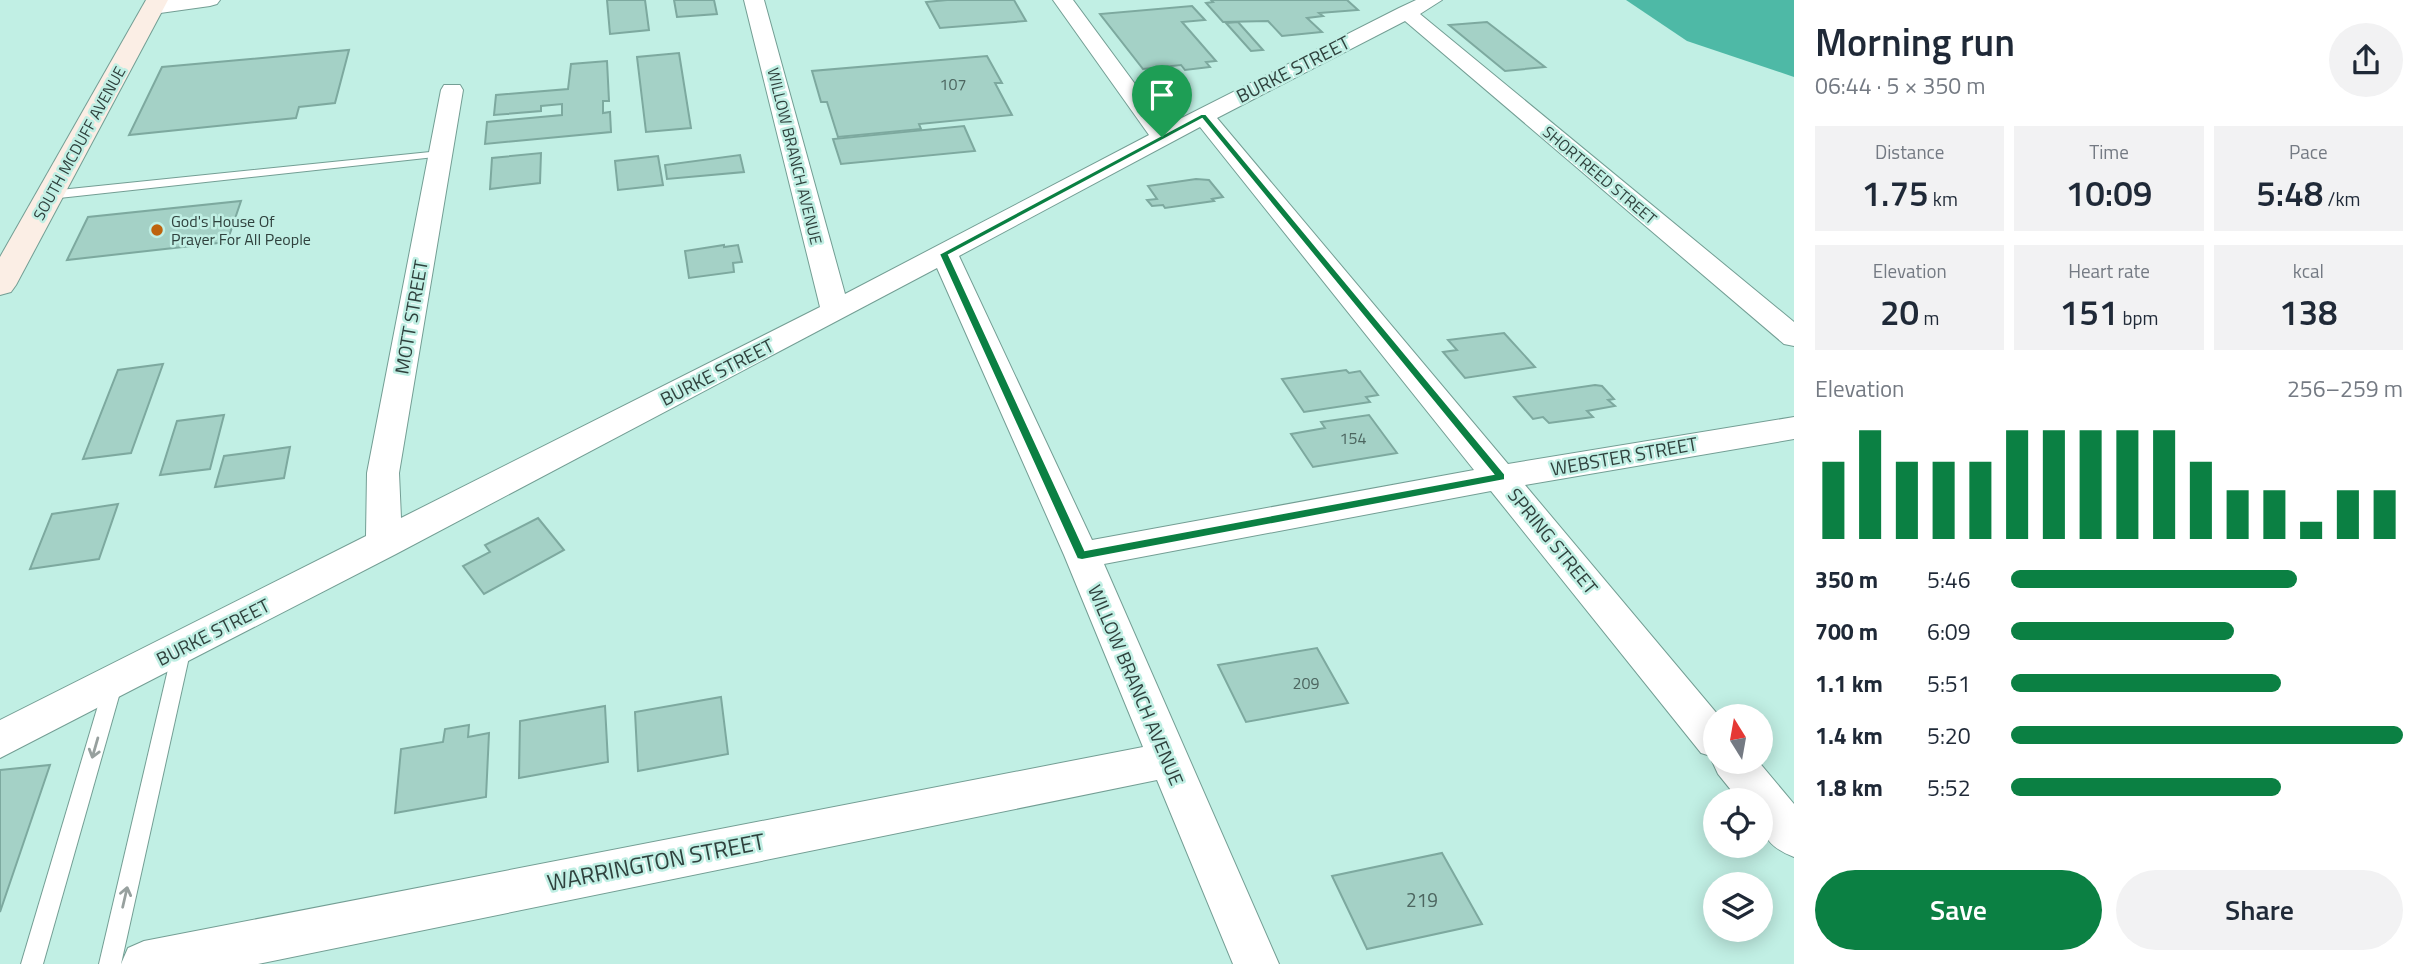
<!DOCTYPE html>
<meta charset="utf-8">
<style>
body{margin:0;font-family:"Titillium Web",sans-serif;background:#f2f2f3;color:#1f2937;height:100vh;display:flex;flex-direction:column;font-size:26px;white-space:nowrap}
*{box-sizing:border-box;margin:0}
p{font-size:23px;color:#747a83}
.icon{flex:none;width:38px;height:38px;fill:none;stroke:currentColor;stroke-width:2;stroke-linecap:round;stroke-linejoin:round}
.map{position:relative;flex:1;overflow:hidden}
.panel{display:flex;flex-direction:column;background:#fff;width:630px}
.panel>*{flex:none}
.needle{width:46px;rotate:349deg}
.controls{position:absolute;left:1703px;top:704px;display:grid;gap:14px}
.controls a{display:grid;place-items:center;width:70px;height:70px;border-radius:50%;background:#fff;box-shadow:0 4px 18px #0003;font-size:35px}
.pin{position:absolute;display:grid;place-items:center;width:60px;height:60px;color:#fff;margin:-72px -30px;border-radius:50% 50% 50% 0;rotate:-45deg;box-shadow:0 0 7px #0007}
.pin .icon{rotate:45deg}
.round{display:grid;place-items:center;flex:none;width:74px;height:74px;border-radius:37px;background:#f2f2f3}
.summary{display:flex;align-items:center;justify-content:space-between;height:119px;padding:0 21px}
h1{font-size:38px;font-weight:600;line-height:52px}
.stats{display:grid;grid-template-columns:repeat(3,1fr);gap:10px;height:119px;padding:7px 21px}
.stats div{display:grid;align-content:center;border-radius:0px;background:#f2f2f3;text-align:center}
.stats b{font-size:35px;font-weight:600}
.stats small{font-size:19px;font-weight:400}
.stats p{font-size:19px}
.chart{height:196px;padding:14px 21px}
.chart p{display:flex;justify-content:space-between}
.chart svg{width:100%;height:126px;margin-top:7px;stroke:#0b8043;stroke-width:6}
.primary-button{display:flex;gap:14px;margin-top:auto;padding:14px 21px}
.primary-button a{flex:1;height:80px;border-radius:42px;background:#0b8043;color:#fff;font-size:28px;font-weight:600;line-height:80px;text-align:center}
.primary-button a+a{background:#f2f2f3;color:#1f2937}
ul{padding:0 21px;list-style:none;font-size:23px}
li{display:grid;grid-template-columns:112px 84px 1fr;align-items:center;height:52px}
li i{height:18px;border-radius:9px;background:#0b8043}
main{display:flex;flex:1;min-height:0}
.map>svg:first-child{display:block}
.forest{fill:#4eb9a6}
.building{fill:#a4d1c6;stroke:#7da99f;stroke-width:2}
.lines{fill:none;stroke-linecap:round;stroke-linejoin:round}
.service-casing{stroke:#739e94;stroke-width:2}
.minor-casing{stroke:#739e94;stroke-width:2}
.secondary-casing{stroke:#739e94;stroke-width:2}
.service{fill:#fff;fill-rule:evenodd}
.minor{fill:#fff;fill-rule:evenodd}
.secondary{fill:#fbeee5;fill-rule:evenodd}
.oneway{stroke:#97a09e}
.route{fill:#0b8043;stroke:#fff;stroke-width:2;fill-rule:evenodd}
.poi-dot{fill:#be630d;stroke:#c1efe4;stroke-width:2.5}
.labels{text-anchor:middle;stroke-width:5;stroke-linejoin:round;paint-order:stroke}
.number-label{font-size:16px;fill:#4c655f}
.far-street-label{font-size:16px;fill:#2f413d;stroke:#c1efe4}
.far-poi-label{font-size:16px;fill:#2f413d;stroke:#c1efe4;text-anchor:start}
.street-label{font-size:19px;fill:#2f413d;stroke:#c1efe4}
.near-number-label{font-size:19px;fill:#4c655f}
.near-street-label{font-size:23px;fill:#2f413d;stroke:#c1efe4}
</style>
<main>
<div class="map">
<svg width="1794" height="964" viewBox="0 0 1794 964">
<rect width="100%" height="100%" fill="#c1efe4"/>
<!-- forest -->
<path class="forest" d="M1626 0H1794V77L1687 41Z"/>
<!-- building -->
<g class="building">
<path d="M607 0H645L649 30 610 34Z"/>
<path d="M674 0H714L717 14 677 17Z"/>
<path d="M947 0H1014L1026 21 940 28 926 2Z"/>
<path d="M1211 0H1347L1358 10 1319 13 1323 16 1307 18 1322 32 1282 36 1268 21 1223 22 1206 3 1213 2Z"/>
<path d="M1192 6 1205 20 1182 22 1216 61 1206 62 1210 67 1185 70 1181 65 1143 69 1100 14Z"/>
<path d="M1238 22 1263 50 1251 51 1226 23Z"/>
<path d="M1487 22 1545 67 1505 71 1449 25Z"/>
<path d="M349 50 335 103 299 107 296 118 129 135 162 67Z"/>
<path d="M679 53 691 128 646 132 637 57Z"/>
<path d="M987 56 1002 83H995L1012 115 919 124 921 129 838 137 827 102H821L812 71Z"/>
<path d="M607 61 609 101H603V113L610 112 611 132 485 144 487 122 562 115V104L541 106V111L494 115 496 95 568 89 571 64Z"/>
<path d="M964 126 975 151 841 164 833 139Z"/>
<path d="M541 153 540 183 490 189 492 158Z"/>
<path d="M740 155 744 172 667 179 665 165Z"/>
<path d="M658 156 663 185 618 190 615 161Z"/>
<path d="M1196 179 1209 180 1223 197 1212 199 1214 201 1165 208 1163 205 1152 206 1147 200 1157 199 1148 186Z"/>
<path d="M241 201 227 242 67 260 88 217Z"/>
<path d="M724 245V247L738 245 742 262 733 263 734 272 689 278 685 251Z"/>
<path d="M1504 333 1535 367 1465 378 1443 352 1457 350 1448 340Z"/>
<path d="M163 364 131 453 83 459 118 370Z"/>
<path d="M1346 370 1349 373 1360 371 1378 395 1366 397 1370 402 1304 412 1282 379Z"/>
<path d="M1595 385 1602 386 1614 399 1608 400 1615 406 1587 411 1593 417 1549 423 1543 417 1533 419 1514 397Z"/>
<path d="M224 415 210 469 160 475 177 421Z"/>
<path d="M1369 415 1397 453 1313 467 1291 434 1325 428 1321 422Z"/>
<path d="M290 447 284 478 215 487 224 456Z"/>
<path d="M118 504 99 559 30 569 52 514Z"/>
<path d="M538 518 564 550 484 594 463 566 490 552 485 545Z"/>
<path d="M1317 648 1348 703 1246 722 1218 665Z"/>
<path d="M721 697 728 754 638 771 635 712Z"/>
<path d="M605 706 608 762 519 778 520 721Z"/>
<path d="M469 725 468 737 489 733 486 797 395 813 401 749 443 742 445 729Z"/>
<path d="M50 765 0 912V770Z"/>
<path d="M1442 853 1482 924 1367 949 1332 876Z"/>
</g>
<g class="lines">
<defs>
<g id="service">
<path d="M440 151 444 152V156L50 199 44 195 50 191Z"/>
<path d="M182 641 188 643 191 648 121 964H99L173 648 176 643Z"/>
<path d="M114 674 121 677 123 682 43 964H21L105 682 107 677Z"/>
</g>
<g id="minor">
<path d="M167 0H220L217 4 210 6 153 14 146 12 143 8 146 4Z"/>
<path d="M744 0H764L845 294 1149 135 1053 0H1073L1166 126 1399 8 1416 0H1442L1420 14 1794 322V346L1784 344 1405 21 1217 118 1508 464 1794 417V439L1525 485 1719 716H1715V761H1758L1794 804V857C1763 845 1760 830 1760 800H1739L1718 774 1712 761 1714 757 1701 753 1491 491 1104 564 1279 964H1233L1157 780 258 964H121L128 948 144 941 1143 747 1064 555 937 268 396 554 0 758V720L366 536 367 473 441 90 444 85H460L463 90 399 473 401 518 820 307ZM1200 127 1474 470 1092 540 959 256Z"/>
</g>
<path id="secondary" d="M146 0H168L16 285 11 292 0 295V257Z"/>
</defs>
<!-- service casing -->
<use href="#service" class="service-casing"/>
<!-- minor casing -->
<use href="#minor" class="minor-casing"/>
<!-- secondary casing -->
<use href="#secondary" class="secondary-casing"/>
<!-- service -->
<use href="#service" class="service"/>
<!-- minor -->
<use href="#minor" class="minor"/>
<!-- secondary -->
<use href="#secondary" class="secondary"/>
</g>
<!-- one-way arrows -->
<defs><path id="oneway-shaft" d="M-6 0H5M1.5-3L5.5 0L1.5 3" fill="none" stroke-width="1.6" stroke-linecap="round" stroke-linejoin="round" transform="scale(1.75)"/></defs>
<g class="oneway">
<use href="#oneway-shaft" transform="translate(95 748) rotate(106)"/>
<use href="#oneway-shaft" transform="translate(125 897) rotate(-77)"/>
</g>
<!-- route -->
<path class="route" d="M1201 114H1206L1505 474V480L1082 560 1077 559 939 254ZM1202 119 1493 474 1085 550 949 255Z"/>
<!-- markers -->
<circle class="poi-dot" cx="157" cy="230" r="7"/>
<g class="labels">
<!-- number labels -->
<g class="number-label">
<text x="953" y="90">107</text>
<text x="1353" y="444">154</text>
<text x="1306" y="689">209</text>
</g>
<!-- far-street labels -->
<g class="far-street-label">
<text transform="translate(79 143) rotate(-61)" y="6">SOUTH MCDUFF AVENUE</text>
<text transform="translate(795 156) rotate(76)" y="6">WILLOW BRANCH AVENUE</text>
<text transform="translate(1600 175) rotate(40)" y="6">SHORTREED STREET</text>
</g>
<!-- far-poi labels -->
<g class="far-poi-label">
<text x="171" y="227">God's House Of<tspan x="171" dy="18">Prayer For All People</tspan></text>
</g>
<!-- street labels -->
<g class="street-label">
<text transform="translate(1293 69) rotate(-27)" y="7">BURKE STREET</text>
<text transform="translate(411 317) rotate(-80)" y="7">MOTT STREET</text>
<text transform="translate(717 372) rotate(-27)" y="7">BURKE STREET</text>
<text transform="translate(1624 456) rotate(-10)" y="7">WEBSTER STREET</text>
<text transform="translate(1553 541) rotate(51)" y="7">SPRING STREET</text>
<text transform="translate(213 632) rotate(-27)" y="7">BURKE STREET</text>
<text transform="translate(1136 685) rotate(67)" y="7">WILLOW BRANCH AVENUE</text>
</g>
<!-- near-number labels -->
<g class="near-number-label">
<text x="1422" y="907">219</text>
</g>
<!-- near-street labels -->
<g class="near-street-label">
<text transform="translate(656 862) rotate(-11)" y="8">WARRINGTON STREET</text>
</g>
</g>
</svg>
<div class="controls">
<a><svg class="needle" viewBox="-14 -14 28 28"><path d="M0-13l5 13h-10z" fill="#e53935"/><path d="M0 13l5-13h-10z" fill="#747a83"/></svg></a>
<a><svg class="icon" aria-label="locate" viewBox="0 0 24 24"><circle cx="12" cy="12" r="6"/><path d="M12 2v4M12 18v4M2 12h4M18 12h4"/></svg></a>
<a><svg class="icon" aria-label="layers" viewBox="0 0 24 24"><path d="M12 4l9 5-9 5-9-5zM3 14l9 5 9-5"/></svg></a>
</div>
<div class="pin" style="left:1162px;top:137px;background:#1e9e55"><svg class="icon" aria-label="arrive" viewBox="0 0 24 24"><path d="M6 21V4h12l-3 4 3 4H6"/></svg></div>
</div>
<section class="panel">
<div class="summary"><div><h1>Morning run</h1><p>06:44 · 5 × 350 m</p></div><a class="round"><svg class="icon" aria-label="share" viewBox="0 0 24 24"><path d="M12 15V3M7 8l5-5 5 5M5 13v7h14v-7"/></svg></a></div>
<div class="stats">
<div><p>Distance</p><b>1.75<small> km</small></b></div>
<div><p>Time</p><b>10:09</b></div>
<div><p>Pace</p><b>5:48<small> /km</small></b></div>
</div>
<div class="stats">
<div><p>Elevation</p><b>20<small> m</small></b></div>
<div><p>Heart rate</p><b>151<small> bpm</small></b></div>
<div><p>kcal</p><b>138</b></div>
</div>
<div class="chart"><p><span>Elevation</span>256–259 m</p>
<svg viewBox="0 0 160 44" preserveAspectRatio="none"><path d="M5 44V17M15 44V6M25 44V17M35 44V17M45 44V17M55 44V6M65 44V6M75 44V6M85 44V6M95 44V6M105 44V17M115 44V27M125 44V27M135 44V38M145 44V27M155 44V27"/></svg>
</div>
<ul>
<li><b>350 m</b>5:46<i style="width:73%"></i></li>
<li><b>700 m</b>6:09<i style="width:57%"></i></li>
<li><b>1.1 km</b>5:51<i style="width:69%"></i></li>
<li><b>1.4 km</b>5:20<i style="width:100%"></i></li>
<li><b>1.8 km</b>5:52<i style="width:69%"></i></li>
</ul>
<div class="primary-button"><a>Save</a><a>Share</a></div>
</section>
</main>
